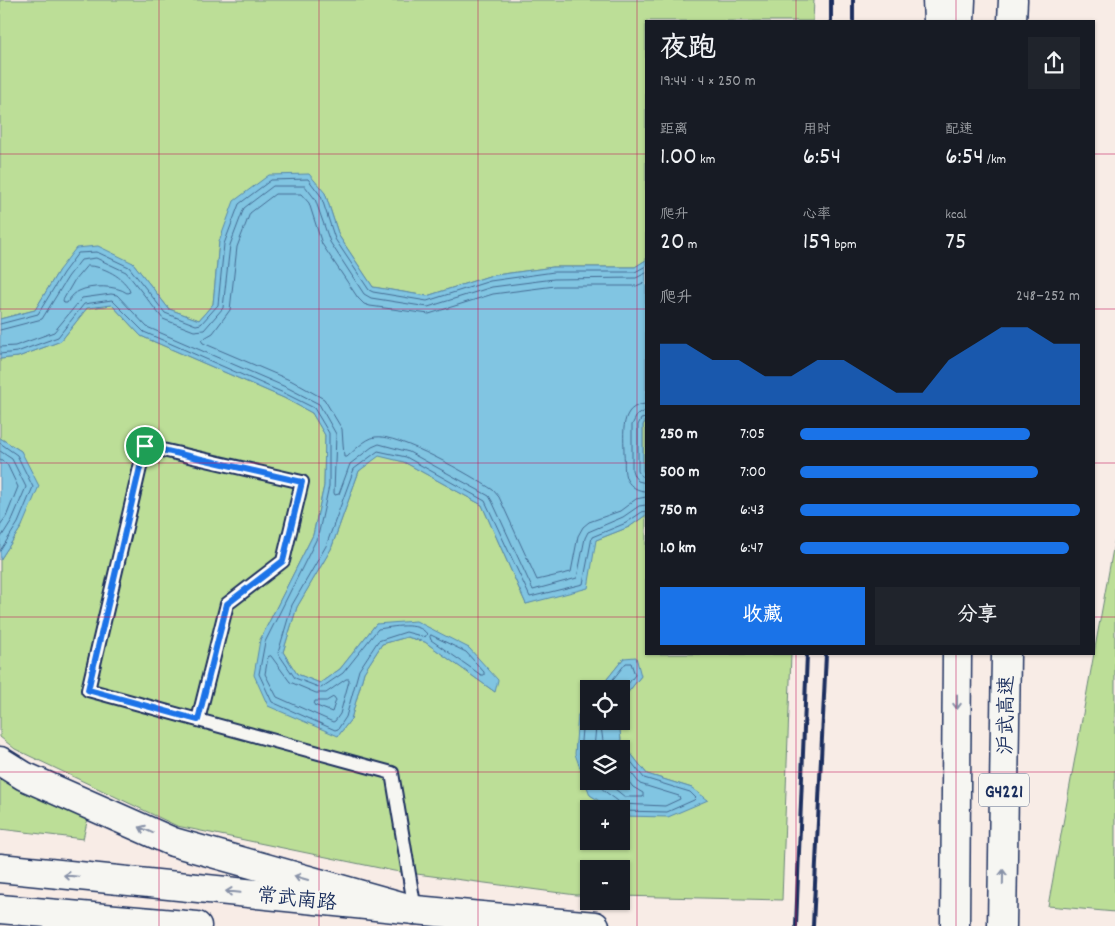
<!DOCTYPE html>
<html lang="zh">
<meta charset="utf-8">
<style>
body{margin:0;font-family:Dekko,"LXGW WenKai TC",sans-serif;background:#20242c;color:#f1f3f6;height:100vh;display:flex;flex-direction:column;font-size:19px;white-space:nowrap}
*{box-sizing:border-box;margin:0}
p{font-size:16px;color:#9ea1a6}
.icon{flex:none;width:28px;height:28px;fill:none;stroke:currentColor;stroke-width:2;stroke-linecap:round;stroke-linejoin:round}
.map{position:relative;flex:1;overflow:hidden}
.drawer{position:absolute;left:645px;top:20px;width:450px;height:635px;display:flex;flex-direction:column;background:#171b24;border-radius:0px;box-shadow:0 1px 4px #0004}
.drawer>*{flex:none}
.controls{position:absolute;left:580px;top:680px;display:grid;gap:10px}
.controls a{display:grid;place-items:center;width:50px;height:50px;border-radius:0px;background:#171b24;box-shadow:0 1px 4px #0004;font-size:25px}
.pin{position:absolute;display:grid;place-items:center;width:42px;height:42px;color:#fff;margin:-21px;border:2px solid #fff;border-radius:50%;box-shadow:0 1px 5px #0007}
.round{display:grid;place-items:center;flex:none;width:52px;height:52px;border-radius:0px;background:#20242c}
.summary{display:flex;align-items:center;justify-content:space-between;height:85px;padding:0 15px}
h1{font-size:28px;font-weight:600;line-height:38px}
.metrics{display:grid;grid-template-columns:repeat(3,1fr);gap:8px;height:85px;padding:5px 15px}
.metrics div{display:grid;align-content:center}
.metrics b{font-size:25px;font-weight:600}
.metrics small{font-size:14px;font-weight:400}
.metrics p{font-size:14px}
.chart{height:140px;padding:10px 15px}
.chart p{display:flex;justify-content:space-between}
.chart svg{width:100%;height:90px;margin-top:5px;fill:#1a73e8;opacity:.7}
.primary-button{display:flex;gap:10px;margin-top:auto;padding:10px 15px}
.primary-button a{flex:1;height:58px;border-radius:0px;background:#1a73e8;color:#fff;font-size:20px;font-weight:600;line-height:58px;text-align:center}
.primary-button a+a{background:#20242c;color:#f1f3f6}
ul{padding:0 15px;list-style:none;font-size:16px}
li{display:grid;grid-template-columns:80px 60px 1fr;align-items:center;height:38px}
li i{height:12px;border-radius:6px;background:#1a73e8}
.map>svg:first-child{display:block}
.green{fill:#bcde97;stroke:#6c867a;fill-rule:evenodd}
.water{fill:#81c5e2;stroke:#5889ad;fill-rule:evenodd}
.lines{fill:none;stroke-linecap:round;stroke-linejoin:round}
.shore{stroke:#446b93;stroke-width:1}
.service-casing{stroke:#1b2f5e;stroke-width:16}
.primary-casing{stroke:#1b2f5e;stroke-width:31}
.motorway-casing{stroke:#1b2f5e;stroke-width:31}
.service{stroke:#f6f6f2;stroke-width:12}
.primary{stroke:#f6f6f2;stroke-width:28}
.motorway{stroke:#f6f6f2;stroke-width:28}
.rail{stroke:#1b2f5e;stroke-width:4}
.oneway{stroke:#8892a8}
.route-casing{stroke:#fff;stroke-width:10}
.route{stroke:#1a73e8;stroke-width:6}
.grid{fill:none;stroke:#c2185b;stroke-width:1;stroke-opacity:0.55}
.labels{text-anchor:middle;stroke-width:4;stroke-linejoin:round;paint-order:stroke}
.shield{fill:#f6f6f2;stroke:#5d6b8a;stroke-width:1}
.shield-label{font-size:19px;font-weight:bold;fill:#1b2f5e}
.street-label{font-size:20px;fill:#1b2f5e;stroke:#f6f6f2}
</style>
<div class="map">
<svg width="1115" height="926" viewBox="0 0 1115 926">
<rect width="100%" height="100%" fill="#f8ece6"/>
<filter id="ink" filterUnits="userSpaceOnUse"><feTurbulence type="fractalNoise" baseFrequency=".02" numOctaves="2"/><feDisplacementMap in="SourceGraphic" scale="10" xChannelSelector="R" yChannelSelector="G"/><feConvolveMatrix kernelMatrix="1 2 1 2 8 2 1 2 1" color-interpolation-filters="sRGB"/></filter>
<g filter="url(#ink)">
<!-- green -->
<g class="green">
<path d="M0 0H814L813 21H646V260L635 267H553L489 276 427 296 373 287 339 236 325 193 219 242 213 304 199 320 169 309 133 263 59 270 35 310 0 319Z"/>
<path d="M112 305 141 336 284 398 312 413 325 435 324 486 313 535 260 640 338 736 351 719 364 672 382 644 407 637 425 642 495 692 469 648 376 624 340 669 320 683 297 674 283 652 297 607 331 549 359 471 379 455 404 462 482 505 526 604 551 596 596 540 629 527 646 515V654H791L782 900 621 896V869H589V895H576L394 871 177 826 15 749 0 737V560L22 526 21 451 0 438V359L18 357 61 341 87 308ZM624 658 641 676 621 701V721H619L621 741 647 774 692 788 623 816 621 815V841H589V809H612L590 795 578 715 589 701V689H599Z"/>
<path d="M646 420V475L643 471V425Z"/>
<path d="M1115 538V912L1048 906Z"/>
<path d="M0 774 88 818 83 839 0 829Z"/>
</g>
<!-- water -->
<g class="water">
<path d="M309 174 325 193 339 236 373 287 427 296 489 276 553 267H635L646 260V420L643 425V471L646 475V515L629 527 596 540 588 588 526 604 482 505 404 462 379 456 359 471 331 549 297 607 283 652 297 674 320 683 340 669 376 624 416 621 469 648 498 680 495 692 425 642 407 637 382 644 364 672 351 719 338 736 268 706 254 675 260 640 313 535 324 486 325 435 312 413 284 398 141 336 112 305 87 308 61 341 18 357 0 359V319L35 310 59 270 76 248 98 246 133 263 169 309 199 320 213 304 219 242 234 201 269 175Z"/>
<path d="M0 438 21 451 39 486 22 526 0 560Z"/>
<path d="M636 657 641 676 621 701V689H599L624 658Z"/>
<path d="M589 701V721H619L621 741 647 774 692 788 708 800 668 817 623 816 621 815V809H612L590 795 575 754 578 715ZM589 749H621V781H589Z"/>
</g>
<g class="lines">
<!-- shore -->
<g class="shore">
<path d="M87 266C102 265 126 278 130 292L127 293C116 285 91 285 79 291 73 294 70 298 67 303H64L63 300 74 281Z"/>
<path d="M646 282 636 286H555L493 294 429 314 370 306 364 304 358 298 322 244 309 203 301 194H275L250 213 237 247 230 310 213 333 201 340 203 343 292 381 324 399 342 429 344 457H347C355 450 365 439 375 437 398 433 472 476 493 490L499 497 537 580 571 572 578 536 583 527 589 522 620 511 636 499 646 497"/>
<path d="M0 324 38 314 63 273 78 253 97 252 129 267 165 313 196 325 201 324 218 305 224 244 239 204 271 180 308 179 321 196 335 239 369 290 373 292 427 301 490 281 554 272H635L646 266"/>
<path d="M0 330 42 319 68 277 81 260 96 258 126 272 163 319 194 331 204 330 223 308 230 245 244 208 273 186H305L315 199 330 242 364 294 371 298 428 307 492 287 554 279 636 278 646 273"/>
<path d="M0 347 15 346 54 332 82 298 111 294 117 295 147 327 288 388 319 404 336 434 334 493 335 495 339 494 350 464 372 447 379 444 409 452 489 496 492 501 533 590 577 578 585 538 588 532 623 517 639 506 646 505"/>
<path d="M0 354 17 352 58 337 84 304 112 300 144 332 286 394 314 408 329 433V486L318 536 265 642 259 674 272 702 335 730 338 729 346 717 359 670 378 641 406 632 425 637 427 634C418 621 393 627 378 629L343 673 321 688 295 678 278 653 292 605 326 546 354 469 378 451 406 457 485 501 530 597 583 584 592 537 626 523 642 512 646 511"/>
<path d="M646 404C619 405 624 434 624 453 625 462 623 472 627 480 631 487 638 491 646 491"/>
<path d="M646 411 637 415 632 425V470L634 476 638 481 646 483"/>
<path d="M646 418 641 419 638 425V471L641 476 646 477"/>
<path d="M0 443 17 455 33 487 18 523 0 551"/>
<path d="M0 451 12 459 26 487 12 520 0 539"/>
<path d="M0 460 7 464 18 487 6 517 0 525"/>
<path d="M431 635 466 652 484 672V675H481L431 640 430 637Z"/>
<path d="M271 656 290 682 316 693H326L346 679H349V681L340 714 335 721 333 722 277 697 265 674 268 657Z"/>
<path d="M605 689 626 663H631L635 675 621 693"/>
<path d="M334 697 336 700 332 712 314 705 315 701H326Z"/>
<path d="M589 709 583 717 580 753 589 777"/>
<path d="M594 749 596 726 598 724 601 726 604 749"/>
<path d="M621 749 644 778 690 792 696 798 694 800 667 812 621 811"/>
<path d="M597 781C601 792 614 796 621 804L665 806 680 799 679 796 640 784 621 760"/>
<path d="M605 781 625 797H643V793L633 787 621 772"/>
</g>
<defs>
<path id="service" d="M198 720 227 604 283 561 302 482 145 446 88 690 392 773 415 910"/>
<g id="primary">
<path d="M0 868 415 910 595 926"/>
<path d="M0 909 197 926"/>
</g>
<g id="motorway">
<path d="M937 0 938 21"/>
<path d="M960 21 961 0"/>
<path d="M1012 21 1013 0"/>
<path d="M0 761 24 776 173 842 415 910"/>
<path d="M955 926 957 654"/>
<path d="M1002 926 1006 654"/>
</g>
</defs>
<!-- service casing -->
<use href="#service" class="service-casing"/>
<!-- primary casing -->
<use href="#primary" class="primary-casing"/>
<!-- motorway casing -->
<use href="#motorway" class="motorway-casing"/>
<!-- service -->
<use href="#service" class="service"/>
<!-- primary -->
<use href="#primary" class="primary"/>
<!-- motorway -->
<use href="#motorway" class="motorway"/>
<!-- rail -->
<g class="rail">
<path d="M831 21V0"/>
<path d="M853 21V0"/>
<path d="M796 926 807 654"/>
<path d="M813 926 826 654"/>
</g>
</g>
<!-- one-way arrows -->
<defs><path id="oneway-shaft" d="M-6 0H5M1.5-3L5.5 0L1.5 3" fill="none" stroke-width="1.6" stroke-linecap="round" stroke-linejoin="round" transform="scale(1.25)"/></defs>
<g class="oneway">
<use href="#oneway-shaft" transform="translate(957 702) rotate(90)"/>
<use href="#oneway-shaft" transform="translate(146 830) rotate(-156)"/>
<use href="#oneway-shaft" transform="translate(71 876) rotate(-174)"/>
<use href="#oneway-shaft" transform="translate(1003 877) rotate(-89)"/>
<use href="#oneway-shaft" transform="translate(301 878) rotate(-164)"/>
<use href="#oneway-shaft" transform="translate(233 892) rotate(-174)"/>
</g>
</g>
<g class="lines" filter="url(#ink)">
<defs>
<path id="route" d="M145 446 302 482 283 561 227 604 198 720 88 690Z"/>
</defs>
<!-- route casing -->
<use href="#route" class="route-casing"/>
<!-- route -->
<use href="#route" class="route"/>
</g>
<!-- grid -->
<path class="grid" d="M159 0V926M319 0V926M478 0V926M637 0V926M796 0V21M956 0V21M0 154H646M1094 154H1115M0 309H646M1094 309H1115M0 463H646M1094 463H1115M0 617H646M1094 617H1115M796 654V926M956 654V926M0 772H589M621 772H1115"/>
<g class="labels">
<!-- shield labels -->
<rect class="shield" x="979" y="773.5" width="50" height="33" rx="4"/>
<g class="shield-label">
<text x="1004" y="797">G4221</text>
</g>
<!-- street labels -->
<g class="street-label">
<text transform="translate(1005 715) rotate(-89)" y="7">沪武高速</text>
<text transform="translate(297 898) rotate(6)" y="7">常武南路</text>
</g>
</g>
</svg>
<div class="controls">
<a><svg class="icon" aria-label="locate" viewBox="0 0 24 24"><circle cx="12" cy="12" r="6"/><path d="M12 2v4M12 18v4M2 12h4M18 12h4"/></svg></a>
<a><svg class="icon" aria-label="layers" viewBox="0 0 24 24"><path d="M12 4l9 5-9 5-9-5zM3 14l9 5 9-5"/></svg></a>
<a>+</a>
<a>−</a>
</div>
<div class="pin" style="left:145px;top:446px;background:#1e9e55"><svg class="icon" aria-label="arrive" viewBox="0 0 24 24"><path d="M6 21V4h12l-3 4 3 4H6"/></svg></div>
<section class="drawer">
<div class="summary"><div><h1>夜跑</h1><p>19:44 · 4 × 250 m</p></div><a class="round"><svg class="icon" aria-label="share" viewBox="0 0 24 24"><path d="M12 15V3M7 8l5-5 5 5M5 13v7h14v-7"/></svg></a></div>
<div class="metrics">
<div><p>距离</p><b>1.00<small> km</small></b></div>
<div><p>用时</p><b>6:54</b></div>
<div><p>配速</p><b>6:54<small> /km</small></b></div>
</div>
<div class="metrics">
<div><p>爬升</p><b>20<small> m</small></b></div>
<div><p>心率</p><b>159<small> bpm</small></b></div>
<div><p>kcal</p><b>75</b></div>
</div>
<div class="chart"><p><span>爬升</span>248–252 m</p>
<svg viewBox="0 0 160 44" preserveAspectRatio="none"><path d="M0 44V14L10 14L20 22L30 22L40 30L50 30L60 22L70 22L80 30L90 38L100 38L110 22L120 14L130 6L140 6L150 14L160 14V44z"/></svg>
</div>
<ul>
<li><b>250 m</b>7:05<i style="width:82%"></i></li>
<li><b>500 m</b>7:00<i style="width:85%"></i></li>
<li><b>750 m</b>6:43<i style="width:100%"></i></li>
<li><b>1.0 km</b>6:47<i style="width:96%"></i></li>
</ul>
<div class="primary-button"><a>收藏</a><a>分享</a></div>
</section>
</div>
